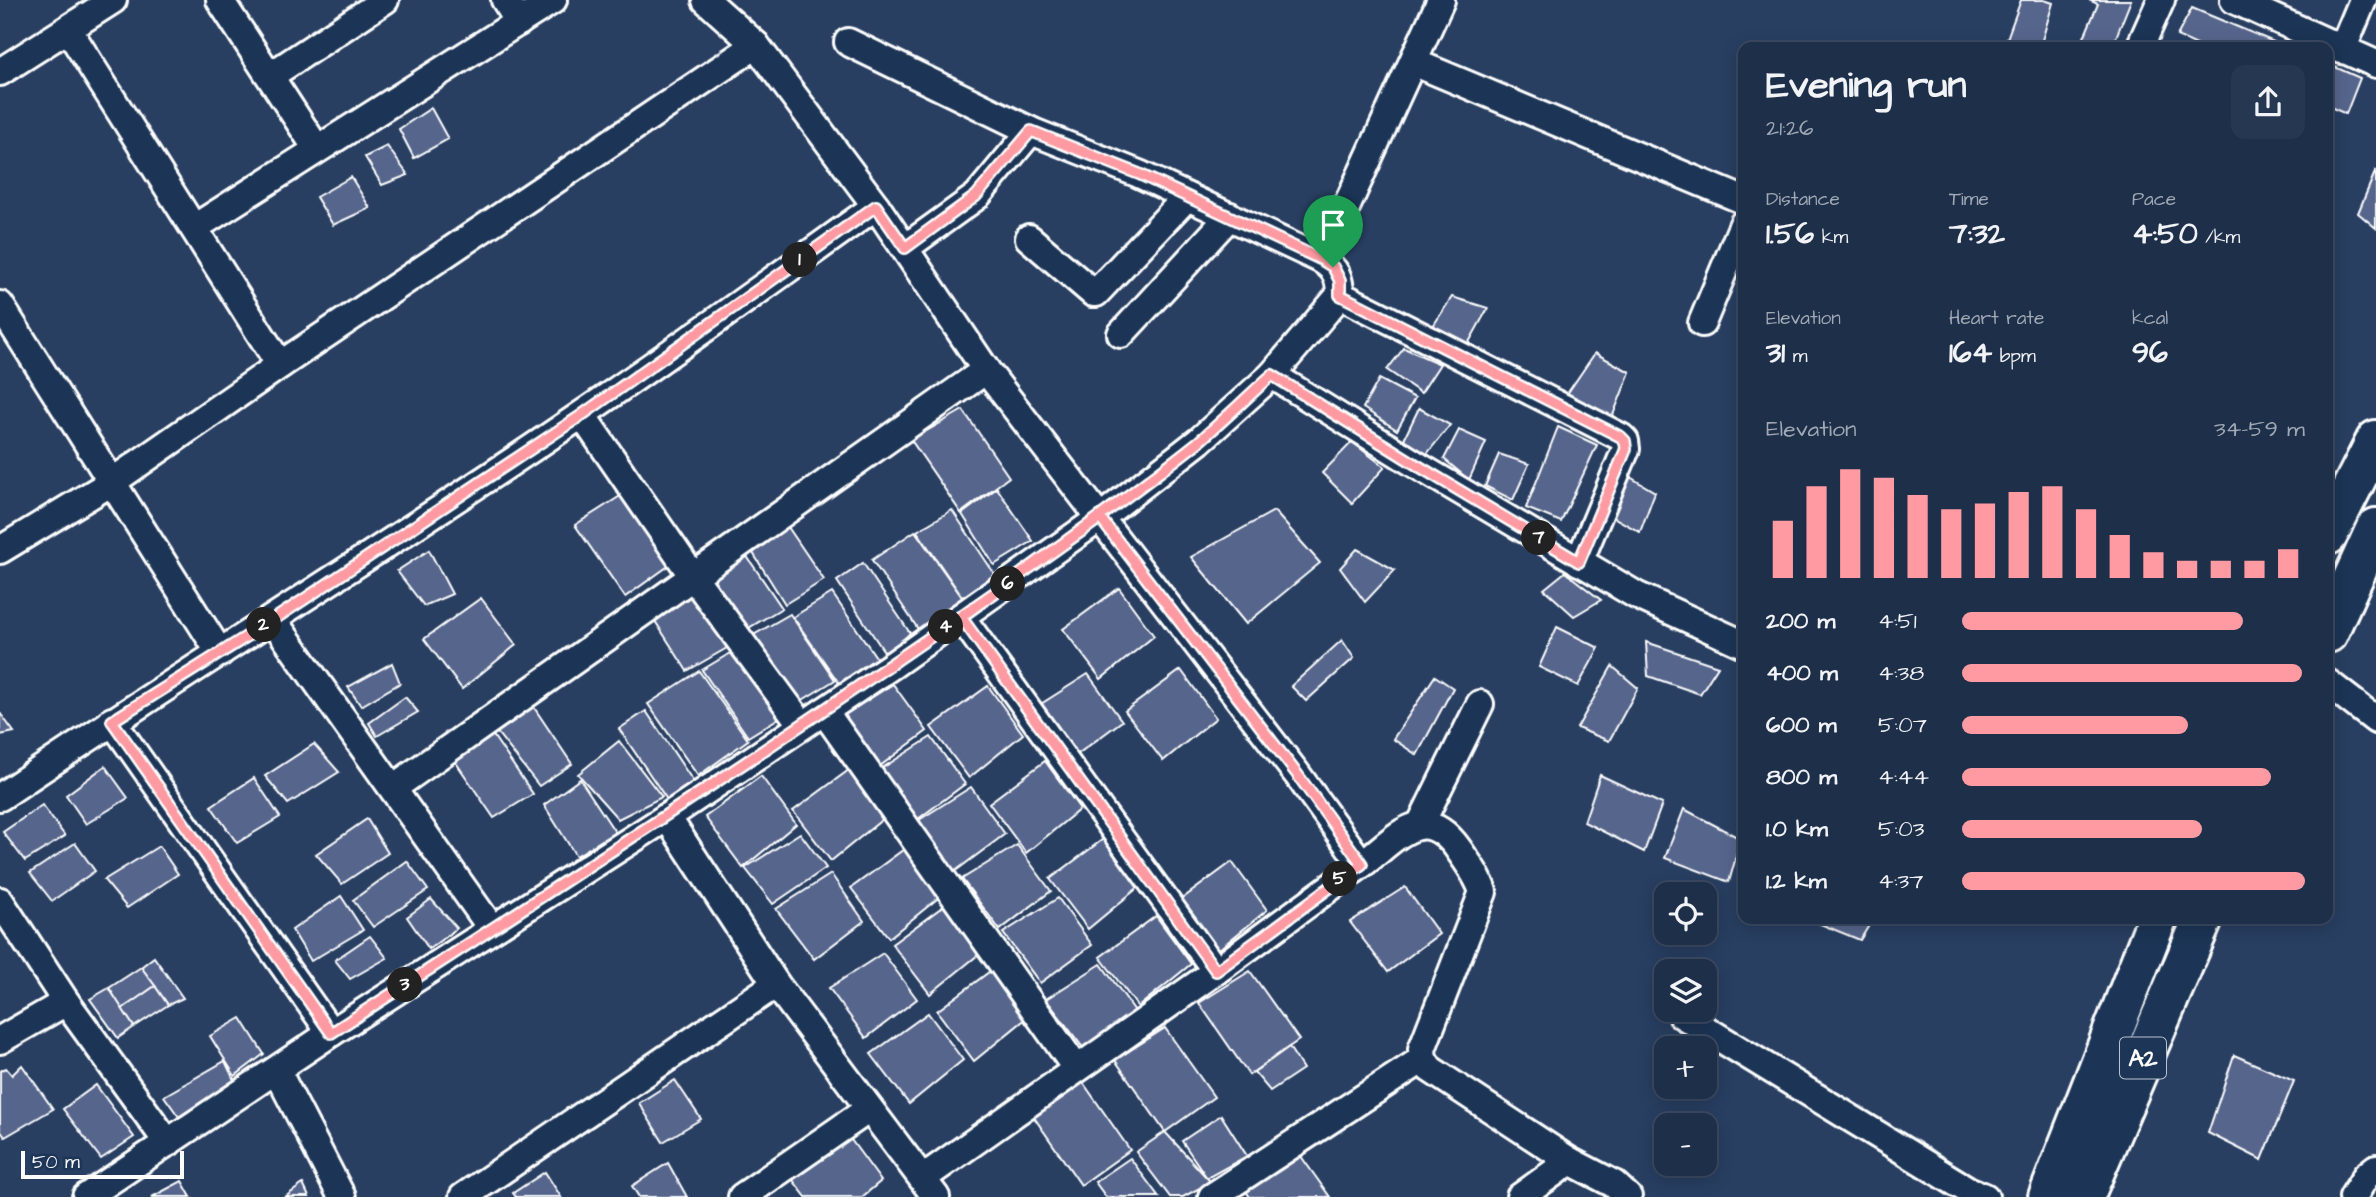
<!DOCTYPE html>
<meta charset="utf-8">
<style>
body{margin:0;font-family:"Architects Daughter",sans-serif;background:#263751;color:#f1f3f6;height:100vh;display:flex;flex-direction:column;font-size:26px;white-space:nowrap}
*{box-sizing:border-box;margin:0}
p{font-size:23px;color:#a1a9b5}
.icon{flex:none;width:38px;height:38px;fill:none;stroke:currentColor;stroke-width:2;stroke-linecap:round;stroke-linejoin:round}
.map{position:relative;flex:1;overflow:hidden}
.panel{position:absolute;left:1738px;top:42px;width:595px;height:882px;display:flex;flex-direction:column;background:#1e2f4a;border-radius:14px;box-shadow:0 4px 18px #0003,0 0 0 2px #3c4a62}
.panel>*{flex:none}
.buttons{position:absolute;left:1654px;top:882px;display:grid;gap:14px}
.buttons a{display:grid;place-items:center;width:63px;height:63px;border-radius:14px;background:#1e2f4a;box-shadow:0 4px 18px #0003,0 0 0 2px #3c4a62;font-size:35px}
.scale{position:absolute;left:21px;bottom:18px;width:163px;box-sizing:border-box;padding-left:7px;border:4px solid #fff;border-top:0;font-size:19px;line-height:24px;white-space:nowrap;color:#fff;-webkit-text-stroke:5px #1d3557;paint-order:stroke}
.pin{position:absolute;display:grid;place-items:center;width:60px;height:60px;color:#fff;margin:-72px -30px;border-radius:50% 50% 50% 0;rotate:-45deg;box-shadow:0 0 7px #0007}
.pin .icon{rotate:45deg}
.km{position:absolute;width:35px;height:35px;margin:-18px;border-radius:50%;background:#222;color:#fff;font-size:19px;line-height:35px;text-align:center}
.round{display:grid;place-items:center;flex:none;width:74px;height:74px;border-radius:14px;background:#263751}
.head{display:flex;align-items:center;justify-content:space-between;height:119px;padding:0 28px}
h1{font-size:38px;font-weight:800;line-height:52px}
.figures{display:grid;grid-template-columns:repeat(3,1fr);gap:10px;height:119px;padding:7px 28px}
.figures div{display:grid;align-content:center}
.figures b{font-size:30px;font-weight:800}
.figures small{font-size:19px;font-weight:400}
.figures p{font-size:19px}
.chart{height:196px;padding:14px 28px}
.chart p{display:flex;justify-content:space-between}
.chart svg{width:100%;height:126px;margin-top:7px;stroke:#ff9aa2;stroke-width:6}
ul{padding:0 28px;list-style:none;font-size:23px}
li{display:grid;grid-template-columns:112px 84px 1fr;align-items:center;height:52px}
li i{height:18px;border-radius:9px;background:#ff9aa2}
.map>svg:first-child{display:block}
.building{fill:#56658c;stroke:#fff;stroke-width:2}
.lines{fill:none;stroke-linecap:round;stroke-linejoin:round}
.minor-casing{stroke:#fff;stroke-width:32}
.trunk-casing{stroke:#fff;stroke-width:44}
.minor{stroke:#1d3557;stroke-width:26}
.trunk{stroke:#1d3557;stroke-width:38}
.route-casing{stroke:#fff;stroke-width:14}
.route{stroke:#ff9aa2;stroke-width:9}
.labels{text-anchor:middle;stroke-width:7;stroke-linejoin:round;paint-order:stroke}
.shield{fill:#1d3557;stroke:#bbc2cd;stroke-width:2}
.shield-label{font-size:24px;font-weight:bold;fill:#fff}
</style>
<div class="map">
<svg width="2376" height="1197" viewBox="0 0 2376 1197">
<rect width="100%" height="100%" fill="#283f62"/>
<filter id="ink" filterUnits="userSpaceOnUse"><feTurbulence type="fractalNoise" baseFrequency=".0143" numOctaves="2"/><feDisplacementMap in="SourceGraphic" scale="14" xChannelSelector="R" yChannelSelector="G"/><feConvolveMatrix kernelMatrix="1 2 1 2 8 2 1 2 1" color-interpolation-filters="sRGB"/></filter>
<g filter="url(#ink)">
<!-- building -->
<g class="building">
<path d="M2021 0H2044L2053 3 2040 47H2004Z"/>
<path d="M2089 0H2131L2112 47H2080L2098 4Z"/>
<path d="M2192 8 2286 47H2201L2177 36Z"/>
<path d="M2328 64 2360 78 2346 114 2328 106Z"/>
<path d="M431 108 448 139 414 158 399 129Z"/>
<path d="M387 146 408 175 382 185 365 157Z"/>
<path d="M2376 170V228L2358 213Z"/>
<path d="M351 177 370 208 333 225 316 197Z"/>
<path d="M1452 297 1488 308 1468 344 1433 326Z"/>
<path d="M1404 348 1440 364 1421 393 1387 370Z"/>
<path d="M1595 353 1630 372 1611 420 1567 394Z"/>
<path d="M1379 379 1415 398 1397 430 1363 408Z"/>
<path d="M1419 408 1450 425 1426 455 1404 439Z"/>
<path d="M963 410 1009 477 961 513 911 440Z"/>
<path d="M1558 427 1597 445 1561 522 1526 508Z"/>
<path d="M1459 430 1486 442 1469 480 1444 459Z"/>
<path d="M1352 442 1385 467 1352 503 1322 473Z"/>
<path d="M1499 454 1529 464 1513 500 1485 486Z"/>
<path d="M1625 474 1655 492 1640 532 1608 514Z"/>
<path d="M997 488 1033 541 994 565 962 514Z"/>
<path d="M625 493 674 562 625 597 575 525Z"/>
<path d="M952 510 996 576 967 604 917 531Z"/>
<path d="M1274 511 1320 563 1246 624 1191 557Z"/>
<path d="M788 527 824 580 785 604 753 553Z"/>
<path d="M915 531 964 600 922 635 872 560Z"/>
<path d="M1357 549 1395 570 1365 602 1340 568Z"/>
<path d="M429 550 452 594 424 606 397 571Z"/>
<path d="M746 555 782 608 742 632 710 581Z"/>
<path d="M863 563 910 633 887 656 837 581Z"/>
<path d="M1565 572 1601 600 1574 616 1544 589Z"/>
<path d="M1119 588 1154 636 1101 679 1063 629Z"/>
<path d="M832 593 878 660 839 683 793 617Z"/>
<path d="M691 595 727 648 687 671 655 621Z"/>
<path d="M481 598 516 645 462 689 424 639Z"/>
<path d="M790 614 835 680 796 704 750 637Z"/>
<path d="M1557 627 1599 648 1578 686 1539 667Z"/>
<path d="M1342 640 1354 658 1306 701 1291 686Z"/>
<path d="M1646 642 1718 666 1700 694 1648 676Z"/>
<path d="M742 646 787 713 748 737 702 670Z"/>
<path d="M392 663 400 683 361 706 348 687Z"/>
<path d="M1612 666 1638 688 1609 741 1577 728Z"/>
<path d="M1181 670 1216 718 1163 761 1125 711Z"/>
<path d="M699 671 748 740 698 776 648 704Z"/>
<path d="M1088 674 1122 721 1071 759 1033 709Z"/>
<path d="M1435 676 1453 688 1417 755 1393 739Z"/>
<path d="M893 684 927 731 876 769 838 719Z"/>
<path d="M988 686 1023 734 969 778 931 727Z"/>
<path d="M405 697 418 712 377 736 369 723Z"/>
<path d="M531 703 572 764 539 786 492 726Z"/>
<path d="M646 711 693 781 670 804 619 729Z"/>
<path d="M0 713 14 732 0 735Z"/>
<path d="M488 728 533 794 494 818 448 751Z"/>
<path d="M931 737 965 784 914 822 876 772Z"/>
<path d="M619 741 662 797 618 819 578 774Z"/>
<path d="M314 744 339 772 288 804 265 776Z"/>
<path d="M1045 761 1080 809 1026 853 989 803Z"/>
<path d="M105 766 128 798 86 824 66 795Z"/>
<path d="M849 770 884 818 831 861 793 811Z"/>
<path d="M1600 775 1662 804 1644 852 1584 822Z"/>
<path d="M761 776 796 824 743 868 705 817Z"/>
<path d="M254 778 280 817 237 843 211 806Z"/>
<path d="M580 779 615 832 576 856 544 805Z"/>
<path d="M971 787 1005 834 954 872 916 822Z"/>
<path d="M42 805 65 836 25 861 3 832Z"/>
<path d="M1684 809 1741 839 1729 882 1665 858Z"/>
<path d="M367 819 388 853 342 884 316 854Z"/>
<path d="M800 833 826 868 773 904 745 868Z"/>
<path d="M1106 837 1141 885 1088 929 1050 879Z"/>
<path d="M75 843 95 871 52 901 30 873Z"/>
<path d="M1017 845 1051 891 1000 930 962 879Z"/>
<path d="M159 846 178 874 127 908 104 880Z"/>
<path d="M907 847 943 894 889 938 851 888Z"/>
<path d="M407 861 428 890 373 927 353 900Z"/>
<path d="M1232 862 1267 910 1213 954 1175 904Z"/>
<path d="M831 874 864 921 814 959 776 909Z"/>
<path d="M1405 887 1439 934 1388 972 1350 922Z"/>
<path d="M341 896 363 930 311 961 292 930Z"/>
<path d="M1058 898 1092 945 1040 983 1003 933Z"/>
<path d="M431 899 457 928 429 949 407 917Z"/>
<path d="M949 902 984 950 930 994 892 944Z"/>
<path d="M1156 916 1191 964 1138 1007 1100 957Z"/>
<path d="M1808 919H1873L1860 940Z"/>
<path d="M370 936 387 958 350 979 335 960Z"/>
<path d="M883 953 917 999 866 1038 829 988Z"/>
<path d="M154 957 183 998 168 1005 155 986 141 967Z"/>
<path d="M1101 964 1135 1011 1084 1049 1046 999Z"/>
<path d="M141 967 156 987 122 1009 109 988Z"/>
<path d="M993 969 1028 1017 974 1061 937 1011Z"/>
<path d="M1250 971 1299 1040 1249 1075 1199 1003Z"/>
<path d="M155 986 168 1005 134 1027 122 1009Z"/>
<path d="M109 988 134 1027 118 1038 90 999Z"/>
<path d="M928 1013 963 1060 909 1104 871 1054Z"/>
<path d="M241 1018 264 1054 235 1076 210 1036Z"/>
<path d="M1165 1028 1214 1097 1165 1132 1115 1060Z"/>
<path d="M1289 1047 1303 1069 1270 1091 1254 1072Z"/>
<path d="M2234 1055 2294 1081 2262 1160 2208 1133Z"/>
<path d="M225 1061 235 1082 179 1117 164 1096Z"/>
<path d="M22 1065 53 1109 5 1137 0 1130V1071L6 1068 12 1075Z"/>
<path d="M675 1080 701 1119 663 1142 639 1103Z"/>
<path d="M1082 1081 1130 1150 1081 1185 1031 1113Z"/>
<path d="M96 1085 134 1137 101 1159 63 1109Z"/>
<path d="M1221 1115 1247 1156 1207 1178 1182 1141Z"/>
<path d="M1165 1132 1207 1178 1211 1182 1183 1197H1170L1136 1152Z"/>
<path d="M846 1133 881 1181 862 1197H806L789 1175Z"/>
<path d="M1298 1152 1330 1197H1250L1243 1187Z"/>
<path d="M1130 1158 1159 1197H1106L1095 1182Z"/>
<path d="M668 1163 687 1197H639L632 1186Z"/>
<path d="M545 1172 561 1197H516L513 1193Z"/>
<path d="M182 1181 191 1197H152Z"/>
<path d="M303 1184 309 1197H285Z"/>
</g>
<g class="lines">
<defs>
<g id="minor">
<path d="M220 0 317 149"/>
<path d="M505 0 519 22"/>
<path d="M706 0 756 45 876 206 986 370 1297 774 1362 864C1397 838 1424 800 1459 850 1468 863 1478 876 1483 892L1422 1049 1423 1059 1430 1069 1570 1161 1614 1184 1628 1197"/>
<path d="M2234 0 2376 64"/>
<path d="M68 29 280 365"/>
<path d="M2140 47 2161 0"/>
<path d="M2342 50 2363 0"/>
<path d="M1413 62 1743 200"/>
<path d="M0 72 113 0"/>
<path d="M270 76 385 0"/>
<path d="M194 228 553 0"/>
<path d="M1029 238 1093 293H1096L1187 197"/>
<path d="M905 248 977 196 1031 131"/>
<path d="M1322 260 1441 0"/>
<path d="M1340 295 1621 437 1625 441 1626 449 1579 562"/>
<path d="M0 305 220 653"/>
<path d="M1702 323 1743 224"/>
<path d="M1121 334 1230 216"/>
<path d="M1272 375 1420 467 1636 595 1743 644"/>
<path d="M582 415 692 575 802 725"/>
<path d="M0 550 112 482 280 365 756 45"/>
<path d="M961 617 1216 971"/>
<path d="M273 620 492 929"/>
<path d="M2328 683 2376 720"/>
<path d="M824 711 1076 1068"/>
<path d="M112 721 331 1033"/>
<path d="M393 788 986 370"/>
<path d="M0 797C192 667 390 546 581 415 681 347 778 276 876 206"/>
<path d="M667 817 776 984 936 1197"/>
<path d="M1420 825 1480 704"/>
<path d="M0 901 66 1002 168 1143"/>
<path d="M1682 1015 1968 1190 1985 1197"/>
<path d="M0 1040 66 1002"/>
<path d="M277 1071 342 1197"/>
<path d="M923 1178 1216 971 1362 864"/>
<path d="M86 1197 331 1033 667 817 894 664 1100 518 1199 441 1272 375 1340 295C1340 278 1336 269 1322 260L1139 174 1031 131 848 42"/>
<path d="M463 1197 776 984"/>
<path d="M742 1197 869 1109"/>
<path d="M1212 1197 1423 1059"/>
<path d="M1520 1197 1570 1161"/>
<path d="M2353 1197 2366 1176 2376 1168"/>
</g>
<g id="trunk">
<path d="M2328 535 2376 440"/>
<path d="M2328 633 2376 528"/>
<path d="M2048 1197 2157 919"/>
<path d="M2084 1197 2203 919"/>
</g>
</defs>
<!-- minor casing -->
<use href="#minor" class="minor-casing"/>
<!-- trunk casing -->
<use href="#trunk" class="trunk-casing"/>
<!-- minor -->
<use href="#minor" class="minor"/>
<!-- trunk -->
<use href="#trunk" class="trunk"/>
</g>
</g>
<g class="lines" filter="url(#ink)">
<defs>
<path id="route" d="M1333 267 1322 260 1139 174 1031 131 976 196 905 248 876 206 582 415 273 620 112 721 331 1033C590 866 849 698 1100 518L1297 774 1362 864 1216 971 961 617C1040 560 1120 504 1197 443 1223 421 1247 397 1272 375L1420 467 1579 562 1626 449 1625 441 1621 437 1340 295V281L1333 267"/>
</defs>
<!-- route casing -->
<use href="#route" class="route-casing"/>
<!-- route -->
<use href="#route" class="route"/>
</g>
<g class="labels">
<!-- shield labels -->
<rect class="shield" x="2120" y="1037.5" width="46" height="41" rx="5"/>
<g class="shield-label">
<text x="2143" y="1066">A2</text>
</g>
</g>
</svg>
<div class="buttons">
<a><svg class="icon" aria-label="locate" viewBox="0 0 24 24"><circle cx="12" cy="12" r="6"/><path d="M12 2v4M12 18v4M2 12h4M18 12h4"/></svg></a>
<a><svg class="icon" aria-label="layers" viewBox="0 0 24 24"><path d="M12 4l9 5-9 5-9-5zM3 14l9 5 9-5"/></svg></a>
<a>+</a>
<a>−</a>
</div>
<div class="scale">50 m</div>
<div class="pin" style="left:1333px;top:267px;background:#1e9e55"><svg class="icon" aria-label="arrive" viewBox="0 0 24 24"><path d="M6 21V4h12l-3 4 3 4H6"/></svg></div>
<b class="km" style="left:800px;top:260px">1</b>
<b class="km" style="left:264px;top:625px">2</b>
<b class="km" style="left:405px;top:985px">3</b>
<b class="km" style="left:946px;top:627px">4</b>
<b class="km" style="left:1340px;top:879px">5</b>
<b class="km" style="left:1008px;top:584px">6</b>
<b class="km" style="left:1539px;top:538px">7</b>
<section class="panel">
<div class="head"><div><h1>Evening run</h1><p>21:26</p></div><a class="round"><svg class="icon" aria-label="share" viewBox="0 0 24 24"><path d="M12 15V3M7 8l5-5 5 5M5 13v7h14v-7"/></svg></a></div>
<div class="figures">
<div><p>Distance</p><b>1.56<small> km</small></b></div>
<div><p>Time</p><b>7:32</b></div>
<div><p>Pace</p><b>4:50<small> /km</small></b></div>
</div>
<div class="figures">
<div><p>Elevation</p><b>31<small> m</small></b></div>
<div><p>Heart rate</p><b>164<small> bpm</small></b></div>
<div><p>kcal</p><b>96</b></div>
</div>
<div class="chart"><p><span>Elevation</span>34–59 m</p>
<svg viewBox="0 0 160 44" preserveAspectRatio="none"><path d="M5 44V24M15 44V12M25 44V6M35 44V9M45 44V15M55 44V20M65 44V18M75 44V14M85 44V12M95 44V20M105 44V29M115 44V35M125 44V38M135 44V38M145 44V38M155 44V34"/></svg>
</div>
<ul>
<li><b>200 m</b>4:51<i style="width:82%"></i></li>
<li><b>400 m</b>4:38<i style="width:99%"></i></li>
<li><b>600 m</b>5:07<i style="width:66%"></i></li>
<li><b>800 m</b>4:44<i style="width:90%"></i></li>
<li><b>1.0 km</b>5:03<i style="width:70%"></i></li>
<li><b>1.2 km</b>4:37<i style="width:100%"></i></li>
</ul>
</section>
</div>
